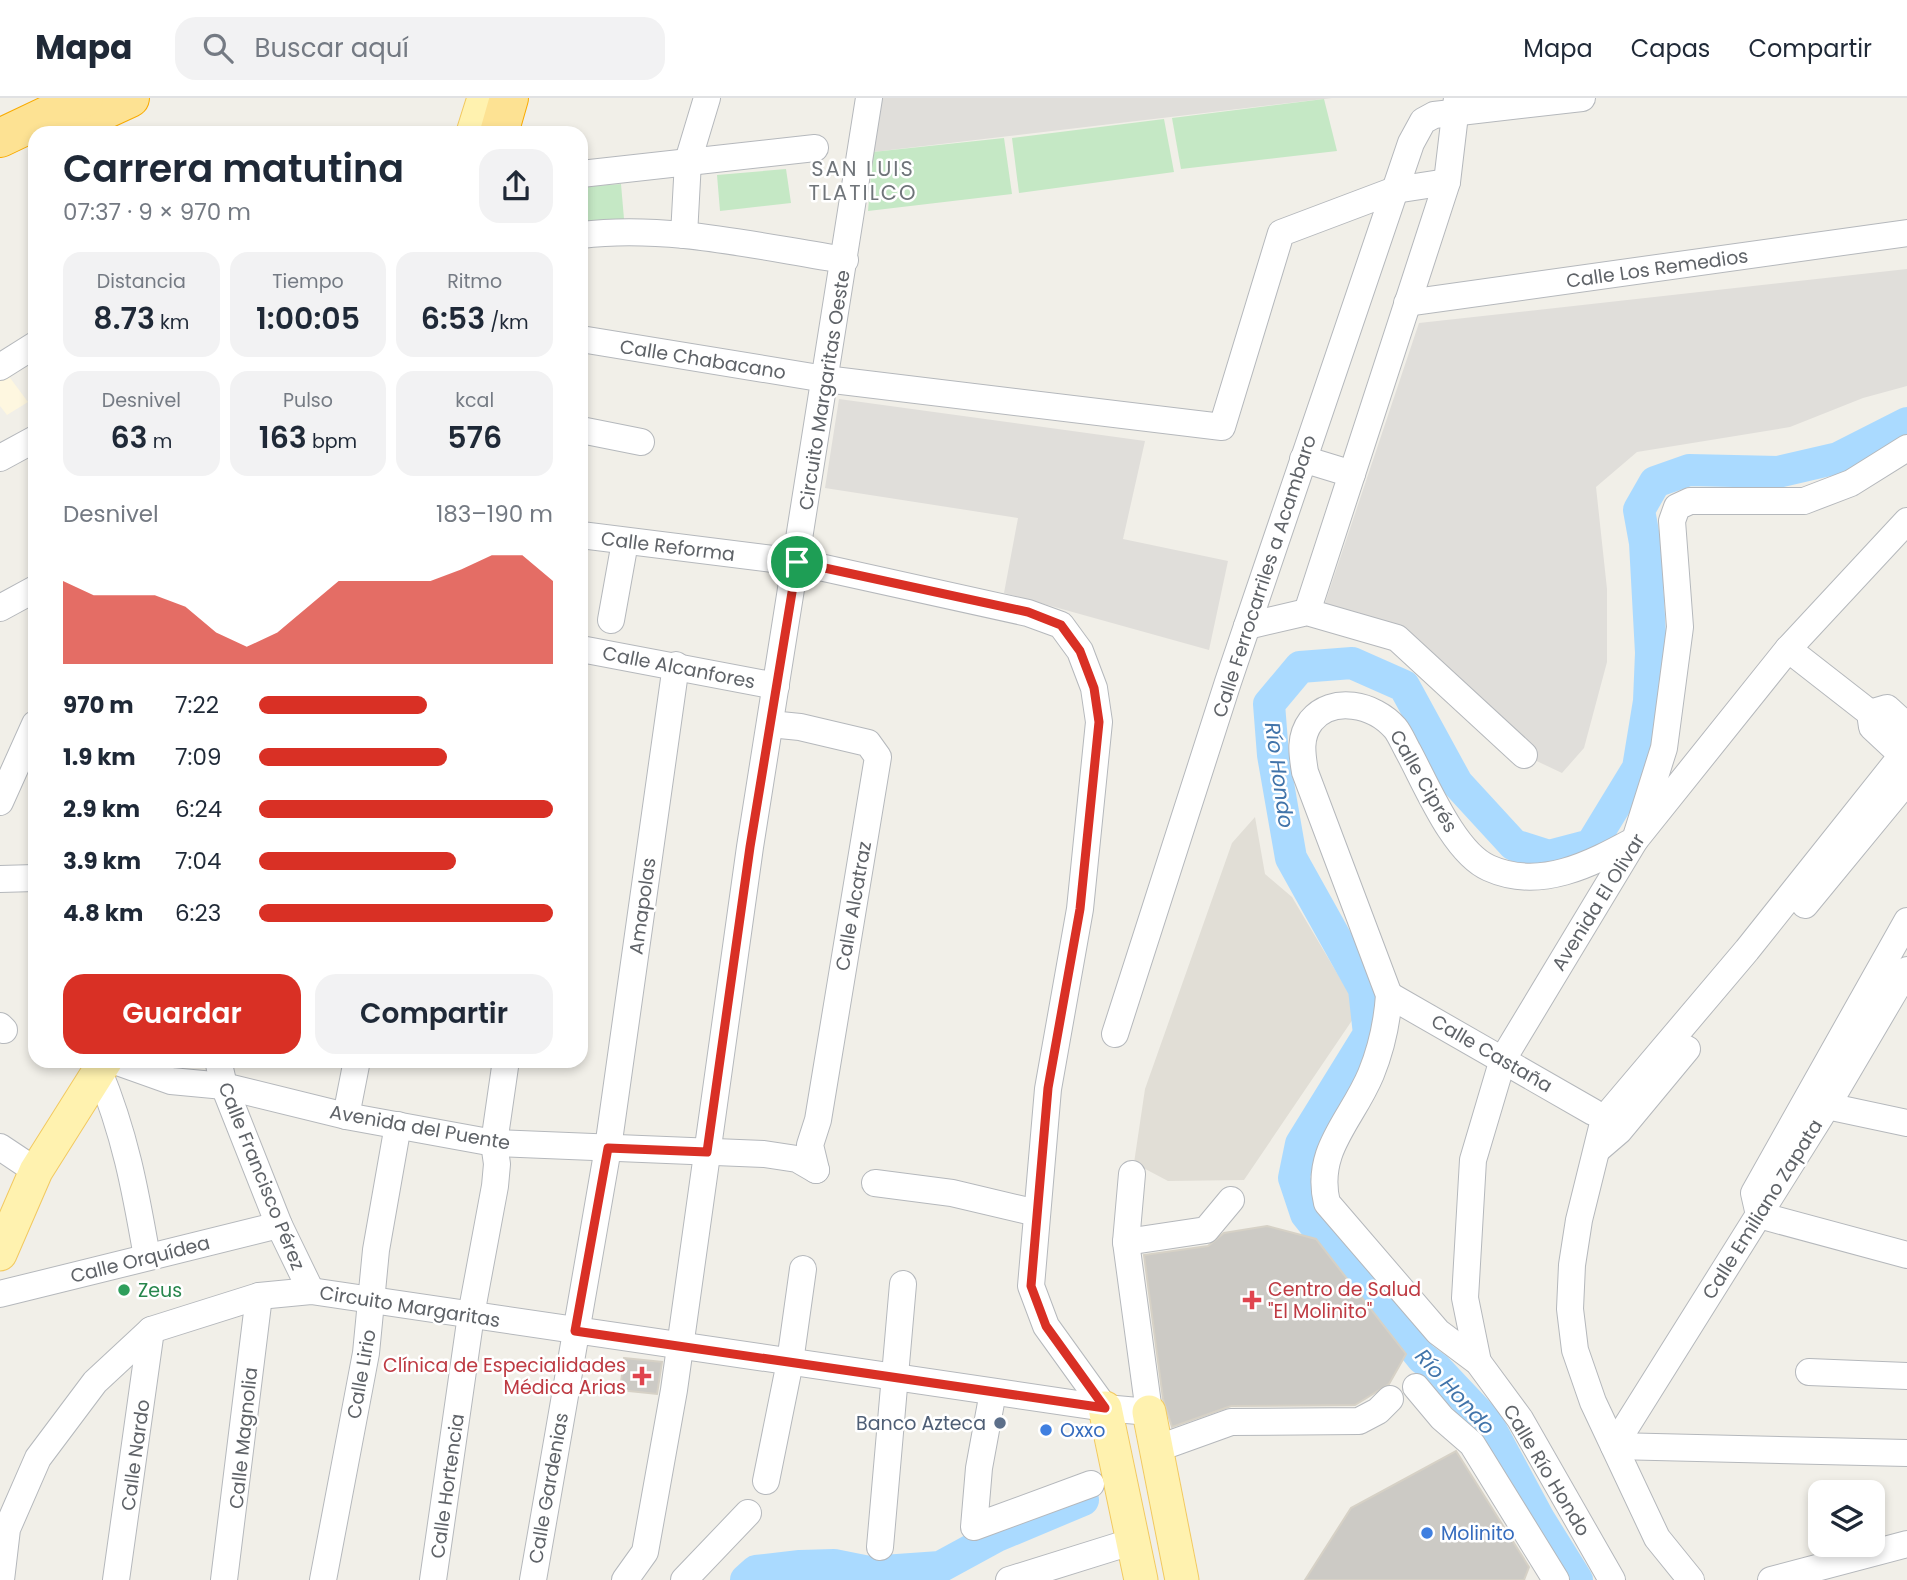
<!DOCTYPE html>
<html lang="es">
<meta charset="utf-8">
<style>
body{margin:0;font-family:Poppins,sans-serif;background:#f2f2f3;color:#1f2937;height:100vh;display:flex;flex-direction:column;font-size:26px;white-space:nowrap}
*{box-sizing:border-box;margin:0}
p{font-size:23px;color:#747a83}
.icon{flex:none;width:38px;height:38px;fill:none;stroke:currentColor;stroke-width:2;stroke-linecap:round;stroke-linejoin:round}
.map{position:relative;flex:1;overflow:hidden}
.details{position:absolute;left:28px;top:28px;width:560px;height:942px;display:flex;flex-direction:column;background:#fff;border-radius:21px;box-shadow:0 4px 10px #0003}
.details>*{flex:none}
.tools{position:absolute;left:1808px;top:1382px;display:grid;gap:14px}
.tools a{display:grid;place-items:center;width:77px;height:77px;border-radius:14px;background:#fff;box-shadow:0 4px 10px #0003;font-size:35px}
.pin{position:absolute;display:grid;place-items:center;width:60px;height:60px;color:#fff;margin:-30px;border:4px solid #fff;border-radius:50%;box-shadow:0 2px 7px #0007}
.round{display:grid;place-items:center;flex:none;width:74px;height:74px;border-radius:21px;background:#f2f2f3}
.overview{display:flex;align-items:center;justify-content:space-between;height:119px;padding:0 35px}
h1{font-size:38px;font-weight:600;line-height:52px}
.metrics{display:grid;grid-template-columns:repeat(3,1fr);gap:10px;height:119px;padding:7px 35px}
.metrics div{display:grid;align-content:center;border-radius:18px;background:#f2f2f3;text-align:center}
.metrics b{font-size:30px;font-weight:600}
.metrics small{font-size:19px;font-weight:400}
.metrics p{font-size:19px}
.chart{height:196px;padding:14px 35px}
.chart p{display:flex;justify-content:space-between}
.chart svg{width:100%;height:126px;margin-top:7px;fill:#d93025;opacity:.7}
.cta{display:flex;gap:14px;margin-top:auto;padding:14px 35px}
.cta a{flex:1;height:80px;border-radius:21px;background:#d93025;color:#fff;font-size:28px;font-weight:600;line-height:80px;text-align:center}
.cta a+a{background:#f2f2f3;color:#1f2937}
ul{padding:0 35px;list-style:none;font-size:23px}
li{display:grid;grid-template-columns:112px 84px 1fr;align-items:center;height:52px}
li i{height:18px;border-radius:9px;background:#d93025}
header{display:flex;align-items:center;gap:42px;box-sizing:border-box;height:98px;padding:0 35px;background:#fff;border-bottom:2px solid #e0e1e3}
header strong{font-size:33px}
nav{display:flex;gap:38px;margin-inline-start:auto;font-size:24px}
.search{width:490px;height:63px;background:#f2f2f3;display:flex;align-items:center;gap:18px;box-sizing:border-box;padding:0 24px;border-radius:21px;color:#747a83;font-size:26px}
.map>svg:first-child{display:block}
.commercial{fill:#fef7e0}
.industrial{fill:#e0deda}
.education{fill:#e1ded6}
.green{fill:#c5e8c5}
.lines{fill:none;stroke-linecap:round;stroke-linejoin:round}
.river{stroke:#aadaff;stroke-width:32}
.building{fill:#cccac5;stroke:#d6d1c6;stroke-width:2}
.minor-casing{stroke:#b5b8bc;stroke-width:28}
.major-casing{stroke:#f2c960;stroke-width:35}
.highway-casing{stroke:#f9ab00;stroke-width:40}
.minor{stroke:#fff;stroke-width:26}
.major{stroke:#fff2af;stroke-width:33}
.highway{stroke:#fde293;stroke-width:38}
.route-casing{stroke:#fff;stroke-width:14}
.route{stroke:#d93025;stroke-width:9}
.leisure-dot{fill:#2e9e5b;stroke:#fff;stroke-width:2.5}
.health-dot{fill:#e0444e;stroke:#fff;stroke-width:2.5}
.service-dot{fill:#5c6f8a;stroke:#fff;stroke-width:2.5}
.shop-dot{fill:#3f7fe0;stroke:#fff;stroke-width:2.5}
.labels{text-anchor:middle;stroke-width:5;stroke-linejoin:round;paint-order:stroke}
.street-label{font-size:19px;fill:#5f6368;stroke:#fff}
.health-label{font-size:19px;fill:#be3a42;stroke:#fff;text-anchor:start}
.leisure-label{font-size:19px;fill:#27864d;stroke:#fff;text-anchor:start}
.service-label{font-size:19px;fill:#4e5e75;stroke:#fff;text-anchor:end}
.shop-label{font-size:19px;fill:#366cbe;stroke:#fff;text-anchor:start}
.neighbourhood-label{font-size:21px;letter-spacing:2px;fill:#70757a;stroke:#fff}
.water-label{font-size:21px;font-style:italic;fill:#4174aa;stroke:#fff}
</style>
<header>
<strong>Mapa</strong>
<div class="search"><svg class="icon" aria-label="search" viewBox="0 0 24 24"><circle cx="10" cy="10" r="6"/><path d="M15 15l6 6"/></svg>Buscar aquí</div>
<nav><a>Mapa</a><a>Capas</a><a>Compartir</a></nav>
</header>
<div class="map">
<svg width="1907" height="1482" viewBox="0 0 1907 1482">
<rect width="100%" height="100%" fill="#f1efe8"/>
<!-- commercial -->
<path class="commercial" d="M5 273 28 304 7 317 0 308V276Z"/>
<!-- industrial -->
<g class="industrial">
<path d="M881 0H1332L873 54Z"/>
<path d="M1907 171V288L1863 300 1790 329 1637 354 1596 389 1607 491V564L1584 650 1562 675 1524 657 1476 600 1323 511 1419 225Z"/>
<path d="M839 301 1145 343 1123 441 1228 463 1209 552 1004 495 1018 420 825 390Z"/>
</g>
<!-- education -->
<path class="education" d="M1255 719 1265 776 1292 799 1350 897 1353 921 1244 1082 1168 1083 1134 1065 1145 991 1232 745Z"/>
<!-- green -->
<g class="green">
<path d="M1324 1 1337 53 1181 71 1172 20Z"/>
<path d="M1164 21 1174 74 1019 95 1012 40Z"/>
<path d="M1004 40 1012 96 868 113 873 54Z"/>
<path d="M786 71 791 105 720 113 717 77Z"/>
<path d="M621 86 624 121 581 124V89Z"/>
</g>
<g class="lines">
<!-- river -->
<g class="river">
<path d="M746 1482 756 1473 800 1468 834 1467 869 1474 940 1469 997 1438 1083 1402"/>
<path d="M1577 1482 1539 1421 1487 1324 1437 1271 1422 1260 1306 1116 1294 1080 1301 1046 1369 936 1364 891 1291 760 1273 657 1269 606 1300 569 1352 565 1404 588 1457 685 1514 747 1549 758 1591 747 1638 670 1649 603 1651 555 1645 445 1639 412 1655 384 1689 372 1778 374 1838 360 1907 325"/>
</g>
</g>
<!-- building -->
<g class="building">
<path d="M1267 1128 1316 1141 1406 1256 1389 1286 1355 1307 1231 1308 1172 1329 1163 1301 1144 1157 1208 1148 1224 1135Z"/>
<path d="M624 1260 662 1264 657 1296 620 1292Z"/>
<path d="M1456 1353 1529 1469 1524 1482H1305L1351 1410Z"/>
</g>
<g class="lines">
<defs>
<g id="minor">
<path d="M581 76 815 50"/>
<path d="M581 137C668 126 759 149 845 162"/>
<path d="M684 137 688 63 707 0"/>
<path d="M1407 205 1907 135"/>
<path d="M581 241 825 281 1222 329 1281 135 1395 92 1447 84"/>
<path d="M0 269 35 247"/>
<path d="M581 332 641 344"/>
<path d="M0 360 35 341"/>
<path d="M1303 361 1352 376"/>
<path d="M581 437 797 464 1028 515 1061 527 1080 553 1094 590 1099 624 1080 811 1048 991 1031 1188 1046 1228 1105 1310"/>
<path d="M0 510 35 491"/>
<path d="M1307 514 1447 84 1457 0"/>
<path d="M611 522 625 444"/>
<path d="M1247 528 1307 514 1397 540 1524 657"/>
<path d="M581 551 776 588"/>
<path d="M1788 551 1870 615 1872 629 1902 657"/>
<path d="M1870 615 1887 610 1907 628"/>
<path d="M770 626 800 629 868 645 878 659 818 1022 810 1047 816 1072"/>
<path d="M0 704 35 626"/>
<path d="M0 781 35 780"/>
<path d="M1805 807 1907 683"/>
<path d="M1907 823 1754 1095 1759 1117 1907 1157"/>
<path d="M1389 897 1593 1014"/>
<path d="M0 928 4 932"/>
<path d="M1115 936 1228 584 1411 45 1423 23 1434 17 1582 0"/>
<path d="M112 962 171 983 224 988 346 1018 494 1045 764 1056 797 1061 816 1072"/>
<path d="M218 962 224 988 279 1127 311 1193"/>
<path d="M98 971C125 1036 135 1090 147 1159"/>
<path d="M1827 1008 1907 1025"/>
<path d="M346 1018 357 962"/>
<path d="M0 1049 36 1073"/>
<path d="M1598 1051 1619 1033 1687 951"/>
<path d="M875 1085 952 1095 1037 1115"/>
<path d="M1126 1144 1206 1132 1231 1102"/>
<path d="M0 1196 279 1127"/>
<path d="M1478 1264 1465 1200 1473 1062 1503 961 1635 742 1788 551 1907 423"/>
<path d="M1809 1274 1907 1278"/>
<path d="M1416 1289 1442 1320 1472 1346 1556 1482"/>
<path d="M993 1294 979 1370 974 1429 1091 1386"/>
<path d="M1614 1348 1827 1008 1907 872"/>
<path d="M1614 1348 1907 1355"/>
<path d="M1156 1351 1231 1324 1359 1323 1378 1313 1390 1301"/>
<path d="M766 1383 790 1264 803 1171"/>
<path d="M880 1449 903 1186"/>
<path d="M1 1482 7 1431 38 1360 95 1284 151 1232 259 1198 311 1193 1105 1310 1149 1314 1126 1144 1132 1076"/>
<path d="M116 1482 151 1232"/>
<path d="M224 1482 259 1198"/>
<path d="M323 1482 366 1255 376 1152 398 1027"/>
<path d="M433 1482 471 1217 495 1088 497 1066 494 1045 506 962"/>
<path d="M533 1482 608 1050 676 567"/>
<path d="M625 1482 645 1454 674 1292 750 749 869 0"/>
<path d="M684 1482 748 1415"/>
<path d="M1009 1482 1134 1443"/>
<path d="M1612 1482 1520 1321 1478 1264 1438 1234 1327 1105C1314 1052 1352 1022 1371 976 1382 949 1387 926 1389 897L1305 674C1302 656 1299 639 1311 623 1332 597 1374 606 1395 630 1400 636 1404 646 1408 653 1426 686 1454 755 1489 770 1540 793 1591 766 1635 742L1664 650 1680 529 1672 423 1677 409 1690 403H1804L1851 385 1907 350"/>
<path d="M1691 1482 1657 1440 1593 1304 1575 1252 1570 1211 1572 1167 1579 1122 1604 1021 1747 852 1907 651"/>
<path d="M1771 1482 1907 1446"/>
</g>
<g id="major">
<path d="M473 35 484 0"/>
<path d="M0 1156 36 1073 106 962"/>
<path d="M1105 1310 1141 1482"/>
<path d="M1149 1314 1182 1482"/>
</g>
<g id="highway">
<path d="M63 31 130 0"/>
<path d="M499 35 509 0"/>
<path d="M0 40 84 0"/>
</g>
</defs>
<!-- minor casing -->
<use href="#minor" class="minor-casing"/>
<!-- major casing -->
<use href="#major" class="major-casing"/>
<!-- highway casing -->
<use href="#highway" class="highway-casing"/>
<!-- minor -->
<use href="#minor" class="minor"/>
<!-- major -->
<use href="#major" class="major"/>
<!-- highway -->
<use href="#highway" class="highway"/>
</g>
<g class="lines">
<defs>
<path id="route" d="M797 464 1028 514 1061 527 1080 553 1094 590 1099 624 1080 811 1048 990 1031 1188 1046 1228 1105 1310 575 1233 608 1050 707 1054 750 749Z"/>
</defs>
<!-- route casing -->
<use href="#route" class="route-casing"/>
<!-- route -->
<use href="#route" class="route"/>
</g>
<!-- markers -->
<circle class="leisure-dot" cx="124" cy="1192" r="7"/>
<g class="health-dot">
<path d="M1248.5 1191.5h7v7h7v7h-7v7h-7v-7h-7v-7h7z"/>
<path d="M638.5 1267.5h7v7h7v7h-7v7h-7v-7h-7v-7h7z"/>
</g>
<circle class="service-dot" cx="1000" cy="1325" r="7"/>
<g class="shop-dot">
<circle cx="1046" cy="1332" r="7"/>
<circle cx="1427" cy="1435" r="7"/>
</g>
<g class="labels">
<!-- street labels -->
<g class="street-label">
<text transform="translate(1657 170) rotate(-8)" y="7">Calle Los Remedios</text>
<text transform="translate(703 261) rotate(9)" y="7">Calle Chabacano</text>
<text transform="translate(824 292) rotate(-81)" y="7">Circuito Margaritas Oeste</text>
<text transform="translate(668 448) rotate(7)" y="7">Calle Reforma</text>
<text transform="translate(1264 478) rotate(-72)" y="7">Calle Ferrocarriles a Acambaro</text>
<text transform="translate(679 569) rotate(11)" y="7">Calle Alcanfores</text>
<text transform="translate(1424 683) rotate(60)" y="7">Calle Ciprés</text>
<text transform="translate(1598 804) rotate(-58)" y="7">Avenida El Olivar</text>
<text transform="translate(642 808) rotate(-82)" y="7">Amapolas</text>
<text transform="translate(853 808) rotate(-80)" y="7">Calle Alcatraz</text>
<text transform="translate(1492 955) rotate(30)" y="7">Calle Castaña</text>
<text transform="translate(420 1029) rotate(10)" y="7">Avenida del Puente</text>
<text transform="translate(262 1078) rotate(68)" y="7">Calle Francisco Pérez</text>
<text transform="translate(1762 1111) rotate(-58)" y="7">Calle Emiliano Zapata</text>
<text transform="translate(140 1161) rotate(-14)" y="7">Calle Orquídea</text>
<text transform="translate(410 1208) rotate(9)" y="7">Circuito Margaritas</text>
<text transform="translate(361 1276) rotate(-80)" y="7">Calle Lirio</text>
<text transform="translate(243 1340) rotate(-84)" y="7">Calle Magnolia</text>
<text transform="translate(135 1357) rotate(-82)" y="7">Calle Nardo</text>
<text transform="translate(1547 1372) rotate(59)" y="7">Calle Río Hondo</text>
<text transform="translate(447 1388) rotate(-82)" y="7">Calle Hortencia</text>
<text transform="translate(548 1390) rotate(-80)" y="7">Calle Gardenias</text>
</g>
<!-- health labels -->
<g class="health-label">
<text x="1268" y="1198">Centro de Salud<tspan x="1268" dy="22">"El Molinito"</tspan></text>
<text x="626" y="1274" text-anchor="end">Clínica de Especialidades<tspan x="626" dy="22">Médica Arias</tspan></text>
</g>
<!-- leisure labels -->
<g class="leisure-label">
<text x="138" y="1199">Zeus</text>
</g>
<!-- service labels -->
<g class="service-label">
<text x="986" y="1332">Banco Azteca</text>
</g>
<!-- shop labels -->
<g class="shop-label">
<text x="1060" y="1339">Oxxo</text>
<text x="1441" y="1442">Molinito</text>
</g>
<!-- neighbourhood labels -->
<g class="neighbourhood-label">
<text x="863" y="78">SAN LUIS<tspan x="863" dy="24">TLATILCO</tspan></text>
</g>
<!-- water labels -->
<g class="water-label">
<text transform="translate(1279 677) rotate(82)" y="7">Río Hondo</text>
<text transform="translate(1455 1294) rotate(48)" y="7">Río Hondo</text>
</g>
</g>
</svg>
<div class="tools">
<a><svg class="icon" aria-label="layers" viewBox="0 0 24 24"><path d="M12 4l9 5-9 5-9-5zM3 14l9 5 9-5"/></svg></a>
</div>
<div class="pin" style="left:797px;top:464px;background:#1e9e55"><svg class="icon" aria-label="arrive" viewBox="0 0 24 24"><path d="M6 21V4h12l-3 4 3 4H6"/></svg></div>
<section class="details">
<div class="overview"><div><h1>Carrera matutina</h1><p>07:37 · 9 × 970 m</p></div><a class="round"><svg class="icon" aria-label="share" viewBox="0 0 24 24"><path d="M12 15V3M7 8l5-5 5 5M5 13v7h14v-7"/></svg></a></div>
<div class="metrics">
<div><p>Distancia</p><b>8.73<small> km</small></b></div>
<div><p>Tiempo</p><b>1:00:05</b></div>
<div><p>Ritmo</p><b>6:53<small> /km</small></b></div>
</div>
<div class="metrics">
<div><p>Desnivel</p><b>63<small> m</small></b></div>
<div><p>Pulso</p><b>163<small> bpm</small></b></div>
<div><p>kcal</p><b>576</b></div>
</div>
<div class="chart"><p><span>Desnivel</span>183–190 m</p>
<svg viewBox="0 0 160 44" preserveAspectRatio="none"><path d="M0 44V15L10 20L20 20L30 20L40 24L50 33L60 38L70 33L80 24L90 15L100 15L110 15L120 15L130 11L140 6L150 6L160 15V44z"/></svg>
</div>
<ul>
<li><b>970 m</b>7:22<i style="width:57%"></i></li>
<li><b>1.9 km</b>7:09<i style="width:64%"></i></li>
<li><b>2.9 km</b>6:24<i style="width:100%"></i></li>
<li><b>3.9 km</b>7:04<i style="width:67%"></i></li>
<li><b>4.8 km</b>6:23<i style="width:100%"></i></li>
</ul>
<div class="cta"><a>Guardar</a><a>Compartir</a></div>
</section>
</div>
